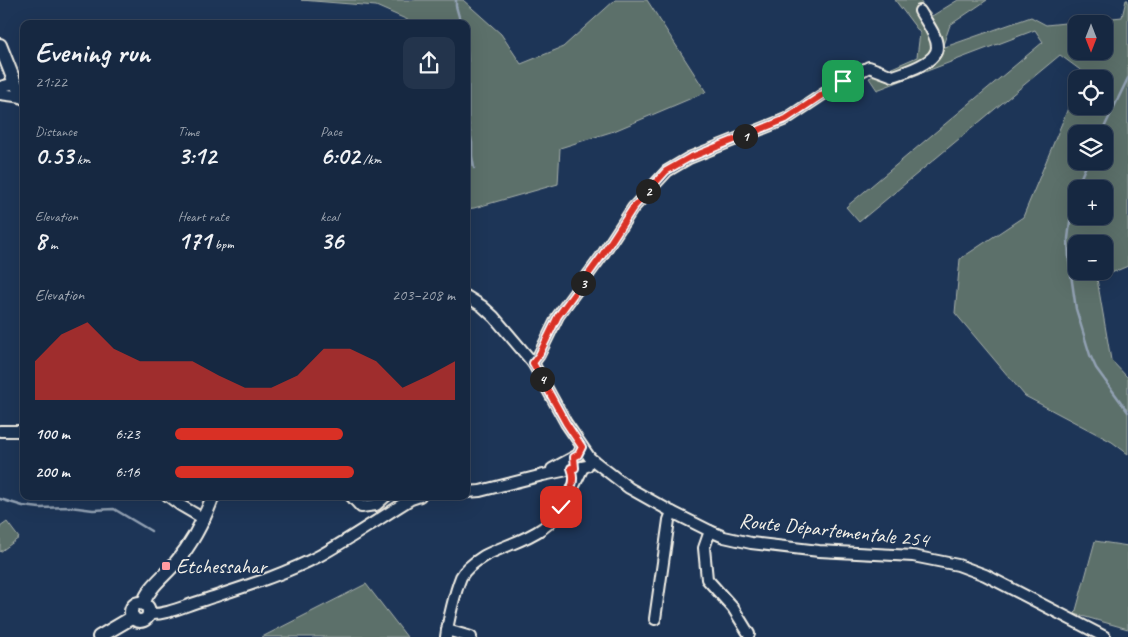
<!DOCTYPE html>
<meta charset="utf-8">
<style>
body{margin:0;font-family:Caveat,sans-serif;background:#23344c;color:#f1f3f6;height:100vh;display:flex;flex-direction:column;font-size:19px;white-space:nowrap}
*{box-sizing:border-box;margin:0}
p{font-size:16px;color:#9ea6b1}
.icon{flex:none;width:28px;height:28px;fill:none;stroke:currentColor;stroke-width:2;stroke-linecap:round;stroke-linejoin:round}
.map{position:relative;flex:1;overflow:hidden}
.side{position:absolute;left:20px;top:20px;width:450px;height:480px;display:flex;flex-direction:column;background:#162841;border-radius:10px;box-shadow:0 5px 20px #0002,0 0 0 1px #35445a}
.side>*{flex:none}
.needle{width:32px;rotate:180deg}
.tools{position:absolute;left:1068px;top:15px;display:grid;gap:10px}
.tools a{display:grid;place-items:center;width:45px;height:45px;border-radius:10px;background:#162841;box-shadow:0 5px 20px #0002,0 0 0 1px #35445a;font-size:25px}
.pin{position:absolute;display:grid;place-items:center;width:42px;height:42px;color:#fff;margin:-21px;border-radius:10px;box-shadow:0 2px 8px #0006}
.km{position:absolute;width:25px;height:25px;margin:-12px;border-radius:50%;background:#222;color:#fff;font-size:14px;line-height:25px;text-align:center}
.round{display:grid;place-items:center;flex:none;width:52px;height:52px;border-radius:10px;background:#23344c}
.summary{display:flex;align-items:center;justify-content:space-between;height:85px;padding:0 15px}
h1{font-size:28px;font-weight:700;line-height:38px}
.metrics{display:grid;grid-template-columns:repeat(3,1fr);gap:8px;height:85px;padding:5px 15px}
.metrics div{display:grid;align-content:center}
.metrics b{font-size:25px;font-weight:700}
.metrics small{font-size:14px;font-weight:400}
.metrics p{font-size:14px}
.chart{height:140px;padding:10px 15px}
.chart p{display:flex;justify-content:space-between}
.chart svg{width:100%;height:90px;margin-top:5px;fill:#d93025;opacity:.7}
ul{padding:0 15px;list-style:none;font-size:16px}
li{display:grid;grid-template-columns:80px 60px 1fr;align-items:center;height:38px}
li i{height:12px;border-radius:6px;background:#d93025}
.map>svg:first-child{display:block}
.green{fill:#5b706b;stroke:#a8b0aa;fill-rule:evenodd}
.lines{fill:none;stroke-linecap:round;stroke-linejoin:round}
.stream{stroke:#92a1b3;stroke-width:2.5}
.minor-casing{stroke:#f4f1e8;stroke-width:14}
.major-casing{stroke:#f4f1e8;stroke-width:16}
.minor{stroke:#1d3557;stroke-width:10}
.major{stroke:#1d3557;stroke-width:12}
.route-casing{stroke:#fff;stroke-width:10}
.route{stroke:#d93025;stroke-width:6}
.poi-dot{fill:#ff9aa2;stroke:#1d3557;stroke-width:2}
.labels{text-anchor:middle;stroke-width:4;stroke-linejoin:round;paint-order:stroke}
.street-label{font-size:21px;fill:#f4f1e8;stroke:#1d3557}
.poi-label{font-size:21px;fill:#f4f1e8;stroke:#1d3557;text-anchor:start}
</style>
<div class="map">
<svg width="1128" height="637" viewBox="0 0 1128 637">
<rect width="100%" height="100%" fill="#1d3557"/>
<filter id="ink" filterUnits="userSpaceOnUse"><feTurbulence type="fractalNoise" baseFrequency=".02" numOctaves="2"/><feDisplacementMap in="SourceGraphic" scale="10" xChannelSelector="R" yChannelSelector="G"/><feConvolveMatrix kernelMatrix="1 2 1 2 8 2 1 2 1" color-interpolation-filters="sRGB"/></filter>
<g filter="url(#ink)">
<!-- green -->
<g class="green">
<path d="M301 0H463L501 34 521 64 563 47 615 0H647L706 92 614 131 560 148 558 184 474 208 466 209V24H417L376 6Z"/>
<path d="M895 0H919L932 16 958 0H987L950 25 942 48 1031 17 1046 25 1122 17 1126 0H1128V266L1097 279 1111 360 1128 378V454L1112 442 1025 396 955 313 960 259 1023 217 1076 89V106H1104V79H1081L1083 72 1060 55 859 222 846 207 1043 42 1035 30 877 90 869 78 917 57 920 33ZM1076 24H1104V51H1076ZM1076 134H1104V161H1076ZM1076 189H1104V216H1076ZM1076 244H1104V271H1076Z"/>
<path d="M7 522 19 538 0 552V527Z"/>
<path d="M1095 541 1128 546V629L1075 614Z"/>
<path d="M366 584 407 637H262Z"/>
</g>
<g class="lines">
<!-- stream -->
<g class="stream">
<path d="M456 0V6L461 24"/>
<path d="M466 40 468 65V121L472 143V156L474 168"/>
<path d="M1101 134 1128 78"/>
<path d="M1088 161 1073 196 1068 239 1069 261 1076 309 1090 355 1096 368 1128 412"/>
<path d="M0 499 23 506 40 508 70 507 93 510 114 509 151 531"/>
</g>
<defs>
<g id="minor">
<path d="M0 87 15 83"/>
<path d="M0 94 23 97"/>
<path d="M466 296 482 306 494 317 533 363 566 423 590 458 629 488 672 512 710 531 724 537 751 543 819 551 913 556 958 565 985 575 1105 637"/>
<path d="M533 363 539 355 558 316 601 257 633 208 667 171 689 158 786 119 843 81 869 67 893 76C905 72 937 63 937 47 937 35 926 22 920 11"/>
<path d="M0 431H24"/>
<path d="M552 469 578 455 582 447"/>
<path d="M466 492 480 491 543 475 587 466"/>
<path d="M168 496 180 505 204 519"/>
<path d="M351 496 361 507 376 505 386 496"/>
<path d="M710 531 704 548 707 579 733 608 749 634"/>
<path d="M149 614C167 615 186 605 204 600 243 587 283 575 319 556 350 539 380 518 411 499L420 496"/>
<path d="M655 619 669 520 672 512"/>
<path d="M447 630 471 637"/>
<path d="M446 637C448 621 455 592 461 577 465 569 476 561 484 556 503 546 525 541 543 528 561 516 574 486 583 467"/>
</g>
<g id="major">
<path d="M0 45 15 83 24 98"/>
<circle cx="140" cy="612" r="9"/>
<path d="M143 604C149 586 165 576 177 561 193 542 204 520 213 496"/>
<path d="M99 637 133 617"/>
</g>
</defs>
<!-- minor casing -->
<use href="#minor" class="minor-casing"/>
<!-- major casing -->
<use href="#major" class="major-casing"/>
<!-- minor -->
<use href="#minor" class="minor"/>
<!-- major -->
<use href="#major" class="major"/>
</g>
</g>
<g class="lines" filter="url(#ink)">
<defs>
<path id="route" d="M561 507C569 494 577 483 571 468H575L574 457 578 455 582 447 566 423 533 363 539 355 558 316 601 257 633 208 666 171 689 158 786 119 843 81"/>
</defs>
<!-- route casing -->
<use href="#route" class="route-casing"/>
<!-- route -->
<use href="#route" class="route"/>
</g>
<!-- markers -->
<rect class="poi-dot" x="161" y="561" width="10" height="10" rx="2.5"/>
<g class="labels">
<!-- street labels -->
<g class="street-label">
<text transform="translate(834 530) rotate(6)" y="7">Route Départementale 254</text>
</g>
<!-- poi labels -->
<g class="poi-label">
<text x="176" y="573">Etchessahar</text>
</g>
</g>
</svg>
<div class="tools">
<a><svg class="needle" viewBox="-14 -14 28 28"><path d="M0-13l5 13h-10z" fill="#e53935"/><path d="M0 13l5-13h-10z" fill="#9ea6b1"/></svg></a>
<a><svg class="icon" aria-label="locate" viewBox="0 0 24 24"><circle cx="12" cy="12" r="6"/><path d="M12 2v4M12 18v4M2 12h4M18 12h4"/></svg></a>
<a><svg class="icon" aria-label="layers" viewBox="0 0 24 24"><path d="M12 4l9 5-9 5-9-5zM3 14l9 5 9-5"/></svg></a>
<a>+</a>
<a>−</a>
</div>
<div class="pin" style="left:843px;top:81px;background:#1e9e55"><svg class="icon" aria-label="arrive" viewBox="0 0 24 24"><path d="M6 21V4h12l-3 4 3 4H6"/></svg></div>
<div class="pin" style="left:561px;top:507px;background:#d93025"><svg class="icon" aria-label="check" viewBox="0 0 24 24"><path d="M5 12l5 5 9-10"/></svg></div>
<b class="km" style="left:745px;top:136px">1</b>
<b class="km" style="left:648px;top:191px">2</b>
<b class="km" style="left:583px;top:283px">3</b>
<b class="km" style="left:542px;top:379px">4</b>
<section class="side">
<div class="summary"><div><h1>Evening run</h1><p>21:22</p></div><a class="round"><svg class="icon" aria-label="share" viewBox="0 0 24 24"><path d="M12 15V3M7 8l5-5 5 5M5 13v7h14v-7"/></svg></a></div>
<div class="metrics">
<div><p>Distance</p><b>0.53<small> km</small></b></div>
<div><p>Time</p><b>3:12</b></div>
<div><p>Pace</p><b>6:02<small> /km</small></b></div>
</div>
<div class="metrics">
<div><p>Elevation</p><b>8<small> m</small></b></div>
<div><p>Heart rate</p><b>171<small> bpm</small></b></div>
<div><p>kcal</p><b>36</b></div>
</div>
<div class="chart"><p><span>Elevation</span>203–208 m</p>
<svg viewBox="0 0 160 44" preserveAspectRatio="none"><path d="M0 44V25L10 12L20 6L30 19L40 25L50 25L60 25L70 32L80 38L90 38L100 32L110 19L120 19L130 25L140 38L150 32L160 25V44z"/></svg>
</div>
<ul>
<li><b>100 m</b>6:23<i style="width:60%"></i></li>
<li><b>200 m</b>6:16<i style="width:64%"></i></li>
</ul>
</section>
</div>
